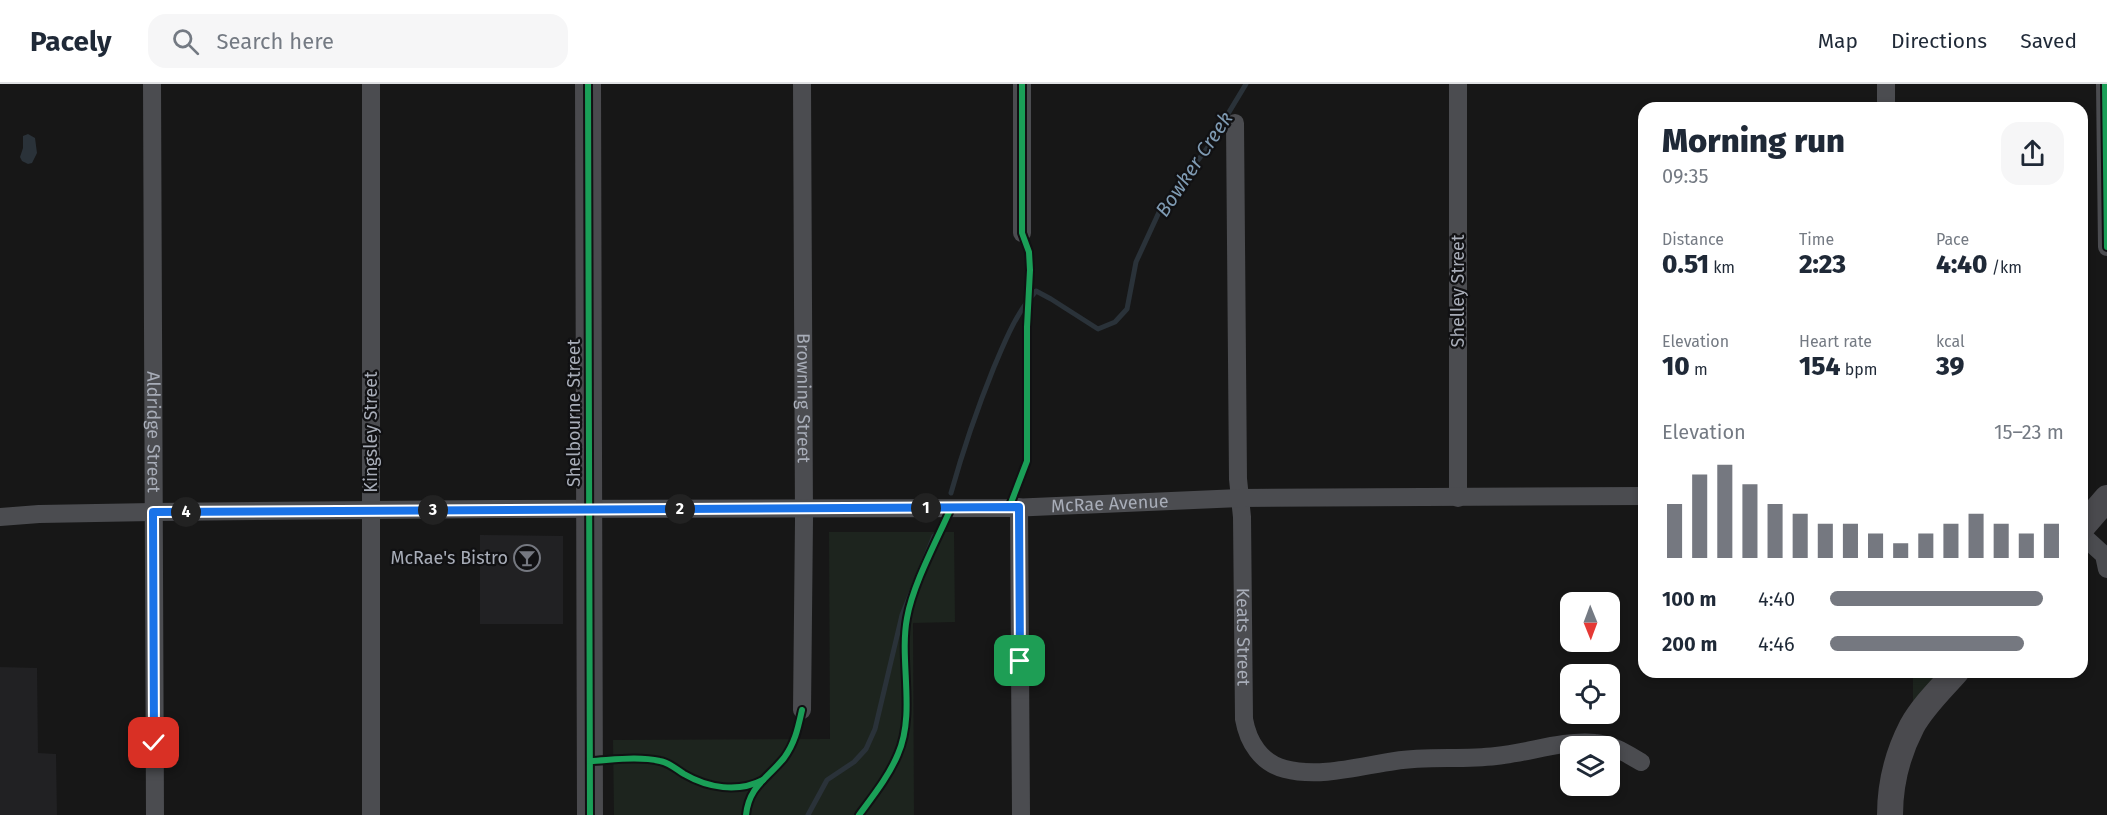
<!DOCTYPE html>
<meta charset="utf-8">
<style>
body{margin:0;font-family:"Fira Sans",sans-serif;background:#f6f6f7;color:#1f2937;height:100vh;display:flex;flex-direction:column;font-size:22px;white-space:nowrap}
*{box-sizing:border-box;margin:0}
p{font-size:20px;color:#747a83}
.icon{flex:none;width:33px;height:33px;fill:none;stroke:currentColor;stroke-width:2;stroke-linecap:round;stroke-linejoin:round}
.map{position:relative;flex:1;overflow:hidden}
.details{position:absolute;left:1638px;top:18px;width:450px;height:576px;display:flex;flex-direction:column;background:#fff;border-radius:18px;box-shadow:0 3px 9px #0003}
.details>*{flex:none}
.needle{width:39px;rotate:179deg}
.buttons{position:absolute;left:1560px;top:508px;display:grid;gap:12px}
.buttons a{display:grid;place-items:center;width:60px;height:60px;border-radius:12px;background:#fff;box-shadow:0 3px 9px #0003;font-size:30px}
.pin{position:absolute;display:grid;place-items:center;width:51px;height:51px;color:#fff;margin:-26px;border-radius:12px;box-shadow:0 3px 9px #0006}
.km{position:absolute;width:30px;height:30px;margin:-15px;border-radius:50%;background:#222;color:#fff;font-size:16px;line-height:30px;text-align:center}
.round{display:grid;place-items:center;flex:none;width:63px;height:63px;border-radius:18px;background:#f6f6f7}
.headline{display:flex;align-items:center;justify-content:space-between;height:102px;padding:0 24px}
h1{font-size:33px;font-weight:800;line-height:45px}
.metrics{display:grid;grid-template-columns:repeat(3,1fr);gap:9px;height:102px;padding:6px 24px}
.metrics div{display:grid;align-content:center}
.metrics b{font-size:26px;font-weight:800}
.metrics small{font-size:16px;font-weight:400}
.metrics p{font-size:16px}
.chart{height:168px;padding:12px 24px}
.chart p{display:flex;justify-content:space-between}
.chart svg{width:100%;height:108px;margin-top:6px;stroke:#757880;stroke-width:6}
ul{padding:0 24px;list-style:none;font-size:20px}
li{display:grid;grid-template-columns:96px 72px 1fr;align-items:center;height:45px}
li i{height:15px;border-radius:8px;background:#757880}
header{display:flex;align-items:center;gap:36px;box-sizing:border-box;height:84px;padding:0 30px;background:#fff;border-bottom:2px solid #e0e1e3}
header strong{font-size:28px}
nav{display:flex;gap:33px;margin-inline-start:auto;font-size:21px}
.search{width:420px;height:54px;background:#f6f6f7;display:flex;align-items:center;gap:15px;box-sizing:border-box;padding:0 21px;border-radius:18px;color:#747a83;font-size:22px}
.map>svg:first-child{display:block}
.built{fill:#212123}
.green{fill:#1d241e}
.water{fill:#2a3239}
.lines{fill:none;stroke-linecap:round;stroke-linejoin:round}
.stream{stroke:#2a3239;stroke-width:5}
.street{stroke:#4b4c50;stroke-width:18}
.secondary{stroke:#4a4a4e;stroke-width:26}
.cycleway-casing{stroke:#111113;stroke-width:10}
.cycleway{stroke:#1a9f57;stroke-width:6}
.route-casing{stroke:#fff;stroke-width:12}
.route{stroke:#1a73e8;stroke-width:8}
.labels{text-anchor:middle;stroke-width:4.5;stroke-linejoin:round;paint-order:stroke}
.street-label{font-size:18px;fill:#a8adb8;stroke:#111113}
.poi-label{font-size:18px;fill:#a8adb8;stroke:#111113;text-anchor:end}
.water-label{font-size:20px;font-style:italic;fill:#7f9bb3;stroke:#111113}
</style>
<header>
<strong>Pacely</strong>
<div class="search"><svg class="icon" aria-label="search" viewBox="0 0 24 24"><circle cx="10" cy="10" r="6"/><path d="M15 15l6 6"/></svg>Search here</div>
<nav><a>Map</a><a>Directions</a><a>Saved</a></nav>
</header>
<div class="map">
<svg width="2107" height="731" viewBox="0 0 2107 731">
<rect width="100%" height="100%" fill="#171717"/>
<!-- built -->
<g class="built">
<path d="M480 451 563 452V540H480Z"/>
<path d="M0 583 37 584 38 669 56 670 57 731H0Z"/>
</g>
<!-- green -->
<g class="green">
<path d="M829 448H954L955 538 913 539 914 731H614L613 656 830 655Z"/>
<path d="M1913 588H1941L1913 626Z"/>
</g>
<!-- water -->
<path class="water" d="M28 50 35 54 37 69 32 79 28 80 22 77 20 73 23 64V52Z"/>
<g class="lines">
<!-- stream -->
<g class="stream">
<path d="M951 409C963 366 977 325 994 283 1005 257 1016 229 1036 207L1051 215 1098 245 1115 238 1127 225 1136 178 1160 126 1208 63 1246 0"/>
<path d="M808 731 827 696 854 678 866 665 875 645 902 531 934 452"/>
</g>
<!-- street -->
<g class="street">
<path id="s1" d="M152 0 155 731"/>
<path d="M371 0V731"/>
<path id="s2" d="M802 0 804 436 802 626"/>
<path d="M1886 0V24"/>
<path d="M2105 0 2107 163"/>
<path id="s3" d="M1235 39 1238 395 1242 433 1244 635C1248 658 1261 679 1285 685 1320 694 1360 682 1395 677 1428 672 1462 676 1496 672 1529 669 1561 656 1595 659 1612 660 1627 670 1641 678"/>
<path d="M1022 149V0"/>
<path d="M1458 414V0"/>
<path d="M1019 423 1021 731"/>
<path id="s4" d="M0 433 39 430 153 428 496 425 1009 424 1240 414 1644 412"/>
<path d="M2082 451 2104 471 2107 485"/>
</g>
<!-- secondary -->
<g class="secondary">
<path d="M588 0 590 731"/>
<path d="M2082 443 2107 414"/>
<path d="M1890 731C1890 701 1898 669 1912 642 1923 622 1941 605 1956 588"/>
</g>
<defs>
<g id="cycleway">
<path d="M588 0 590 731"/>
<path d="M2105 0 2107 163"/>
<path d="M590 677C612 676 638 672 660 677 670 679 676 685 684 690 708 704 738 709 763 696"/>
<path d="M746 731C749 702 767 695 784 674 795 659 798 644 802 626"/>
<path d="M859 731C873 712 889 692 898 670 916 629 899 577 907 534 913 500 937 456 951 424H1009L1027 377V243L1030 186 1029 168 1022 149V0"/>
</g>
</defs>
<!-- cycleway casing -->
<use href="#cycleway" class="cycleway-casing"/>
<!-- cycleway -->
<use href="#cycleway" class="cycleway"/>
</g>
<g class="lines">
<defs>
<path id="route" d="M154 659 153 428 1019 423 1020 577"/>
</defs>
<!-- route casing -->
<use href="#route" class="route-casing"/>
<!-- route -->
<use href="#route" class="route"/>
</g>
<!-- icons -->
<defs>
<symbol id="bar-ring" viewBox="-11 -11 22 22"><circle r="9.5" fill="#111113" stroke="#757880" stroke-width="1.5"/><path d="M-6-5H6L.8 .8V4.5H3.5V6h-7V4.5H-.8V.8Z" fill="#757880"/></symbol>
</defs>
<g fill-rule="evenodd">
<use href="#bar-ring" x="512" y="459" width="30" height="30"/>
</g>
<g class="labels">
<!-- street labels -->
<g class="street-label">
<text transform="translate(1458 207) rotate(-90)" y="6">Shelley Street</text>
<text dy="6" stroke="none"><textPath href="#s2" startOffset="314">Browning Street</textPath></text>
<text transform="translate(574 329) rotate(-90)" y="6">Shelbourne Street</text>
<text dy="6" stroke="none"><textPath href="#s1" startOffset="348">Aldridge Street</textPath></text>
<text transform="translate(371 348) rotate(-90)" y="6">Kingsley Street</text>
<text dy="6" stroke="none"><textPath href="#s4" startOffset="1110">McRae Avenue</textPath></text>
<text dy="6" stroke="none"><textPath href="#s3" startOffset="514">Keats Street</textPath></text>
</g>
<!-- poi labels -->
<g class="poi-label">
<text x="508" y="480">McRae's Bistro</text>
</g>
<!-- water labels -->
<g class="water-label">
<text transform="translate(1194 80) rotate(-56)" y="7">Bowker Creek</text>
</g>
</g>
</svg>
<div class="buttons">
<a><svg class="needle" viewBox="-14 -14 28 28"><path d="M0-13l5 13h-10z" fill="#e53935"/><path d="M0 13l5-13h-10z" fill="#747a83"/></svg></a>
<a><svg class="icon" aria-label="locate" viewBox="0 0 24 24"><circle cx="12" cy="12" r="6"/><path d="M12 2v4M12 18v4M2 12h4M18 12h4"/></svg></a>
<a><svg class="icon" aria-label="layers" viewBox="0 0 24 24"><path d="M12 4l9 5-9 5-9-5zM3 14l9 5 9-5"/></svg></a>
</div>
<div class="pin" style="left:1020px;top:577px;background:#1e9e55"><svg class="icon" aria-label="arrive" viewBox="0 0 24 24"><path d="M6 21V4h12l-3 4 3 4H6"/></svg></div>
<div class="pin" style="left:154px;top:659px;background:#d93025"><svg class="icon" aria-label="check" viewBox="0 0 24 24"><path d="M5 12l5 5 9-10"/></svg></div>
<b class="km" style="left:926px;top:424px">1</b>
<b class="km" style="left:680px;top:425px">2</b>
<b class="km" style="left:433px;top:426px">3</b>
<b class="km" style="left:186px;top:428px">4</b>
<section class="details">
<div class="headline"><div><h1>Morning run</h1><p>09:35</p></div><a class="round"><svg class="icon" aria-label="share" viewBox="0 0 24 24"><path d="M12 15V3M7 8l5-5 5 5M5 13v7h14v-7"/></svg></a></div>
<div class="metrics">
<div><p>Distance</p><b>0.51<small> km</small></b></div>
<div><p>Time</p><b>2:23</b></div>
<div><p>Pace</p><b>4:40<small> /km</small></b></div>
</div>
<div class="metrics">
<div><p>Elevation</p><b>10<small> m</small></b></div>
<div><p>Heart rate</p><b>154<small> bpm</small></b></div>
<div><p>kcal</p><b>39</b></div>
</div>
<div class="chart"><p><span>Elevation</span>15–23 m</p>
<svg viewBox="0 0 160 44" preserveAspectRatio="none"><path d="M5 44V22M15 44V10M25 44V6M35 44V14M45 44V22M55 44V26M65 44V30M75 44V30M85 44V34M95 44V38M105 44V34M115 44V30M125 44V26M135 44V30M145 44V34M155 44V30"/></svg>
</div>
<ul>
<li><b>100 m</b>4:40<i style="width:91%"></i></li>
<li><b>200 m</b>4:46<i style="width:83%"></i></li>
</ul>
</section>
</div>
